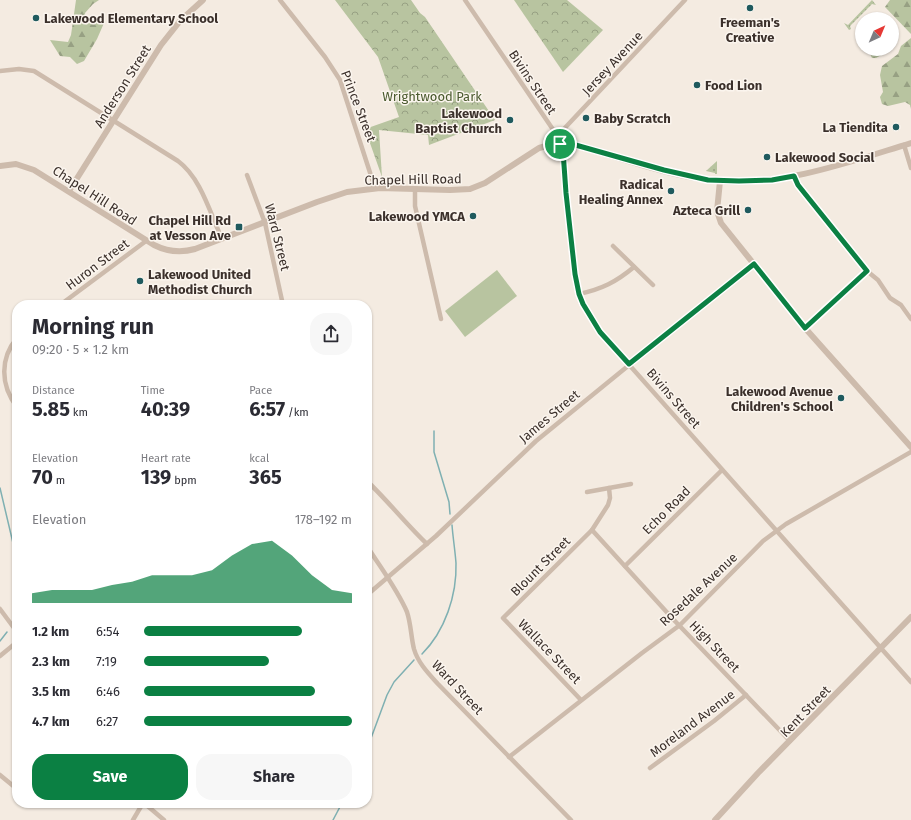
<!DOCTYPE html>
<meta charset="utf-8">
<style>
body{margin:0;font-family:"Fira Sans",sans-serif;background:#f7f7f7;color:#2b2b33;height:100vh;display:flex;flex-direction:column;font-size:15px;white-space:nowrap}
*{box-sizing:border-box;margin:0}
p{font-size:13px;color:#7c7c81}
.icon{flex:none;width:22px;height:22px;fill:none;stroke:currentColor;stroke-width:2;stroke-linecap:round;stroke-linejoin:round}
.map{position:relative;flex:1;overflow:hidden}
.details{position:absolute;left:12px;top:300px;width:360px;height:508px;display:flex;flex-direction:column;background:#fff;border-radius:16px;box-shadow:0 1px 3px #0004}
.details>*{flex:none}
.needle{width:26px;rotate:44deg}
.tools{position:absolute;left:855px;top:12px;display:grid;gap:8px}
.tools a{display:grid;place-items:center;width:44px;height:44px;border-radius:50%;background:#fff;box-shadow:0 1px 3px #0004;font-size:20px}
.pin{position:absolute;display:grid;place-items:center;width:34px;height:34px;color:#fff;margin:-17px;border:2px solid #fff;border-radius:50%;box-shadow:0 1px 4px #0007}
.round{display:grid;place-items:center;flex:none;width:42px;height:42px;border-radius:16px;background:#f7f7f7}
.overview{display:flex;align-items:center;justify-content:space-between;height:68px;padding:0 20px}
h1{font-size:22px;font-weight:700;line-height:30px}
.metrics{display:grid;grid-template-columns:repeat(3,1fr);gap:6px;height:68px;padding:4px 20px}
.metrics div{display:grid;align-content:center}
.metrics b{font-size:20px;font-weight:700}
.metrics small{font-size:11px;font-weight:400}
.metrics p{font-size:11px}
.chart{height:112px;padding:8px 20px}
.chart p{display:flex;justify-content:space-between}
.chart svg{width:100%;height:72px;margin-top:4px;fill:#0b8043;opacity:.7}
.button{display:flex;gap:8px;margin-top:auto;padding:8px 20px}
.button a{flex:1;height:46px;border-radius:16px;background:#0b8043;color:#fff;font-size:16px;font-weight:700;line-height:46px;text-align:center}
.button a+a{background:#f7f7f7;color:#2b2b33}
ul{padding:0 20px;list-style:none;font-size:13px}
li{display:grid;grid-template-columns:64px 48px 1fr;align-items:center;height:30px}
li i{height:10px;border-radius:5px;background:#0b8043}
.map>svg:first-child{display:block}
.grass{fill:url(#grass-dots)}
.forest{fill:url(#forest-firs)}
.park{fill:url(#park-crowns)}
.pitch{fill:#b8c4a0}
.lines{fill:none;stroke-linecap:round;stroke-linejoin:round}
.stream{stroke:#7fb0b2;stroke-width:1.5}
.minor{stroke:#cdbbac;stroke-width:4.5}
.tertiary{stroke:#cdbbac;stroke-width:6}
.route-casing{stroke:#fff;stroke-width:8}
.route{stroke:#0b8043;stroke-width:5}
.poi-dot{fill:#1f5a5e;stroke:#fbf5ee;stroke-width:1.5}
.labels{text-anchor:middle;stroke-width:3;stroke-linejoin:round;paint-order:stroke}
.poi-label{font-size:13px;font-weight:bold;fill:#3b302b;stroke:#fbf5ee;text-anchor:end}
.street-label{font-size:13px;fill:#3b302b;stroke:#fbf5ee}
.park-label{font-size:13px;fill:#4a5a2e;stroke:#fbf5ee}
</style>
<div class="map">
<svg width="911" height="820" viewBox="0 0 911 820">
<defs>
<pattern id="grass-dots" width="8" height="8" patternUnits="userSpaceOnUse"><rect width="8" height="8" fill="#b8c4a0"/><path d="M2 2h.1M6 6h.1" fill="none" stroke="#97a083" stroke-width="1.8" stroke-linecap="round"/></pattern>
<pattern id="forest-firs" width="22" height="20" patternUnits="userSpaceOnUse"><rect width="22" height="20" fill="#b8c4a0"/><path d="M5 1l3.5 6h-7zM16 11l3.5 6h-7z" fill="#97a083"/></pattern>
<pattern id="park-crowns" width="20" height="18" patternUnits="userSpaceOnUse"><rect width="20" height="18" fill="#b8c4a0"/><path d="M2 6a3 3 0 1 1 6 0M12 15a3 3 0 1 1 6 0" fill="none" stroke="#97a083"/></pattern>
</defs>
<rect width="100%" height="100%" fill="#f4ebe1"/>
<!-- grass -->
<g class="grass">
<path d="M872 0 876 5 872 4 850 26 851 29 849 30 844 23 848 25Z"/>
<path d="M869 49H873L878 54 881 52 883 54 876 58H872L871 56Z"/>
<path d="M717 161V174H715V173L706 171Z"/>
</g>
<!-- forest -->
<g class="forest">
<path d="M76 0H99L93 4 85 13 86 22 94 20 104 23 97 39 84 61 77 64 70 57 60 56 50 40 68 42 71 35Z"/>
<path d="M890 0H911V34L885 7Z"/>
<path d="M911 38V109L910 105 905 102 888 106 882 104 880 97 883 92 880 75 882 66 898 54 901 46Z"/>
</g>
<!-- park -->
<g class="park">
<path d="M335 0H411L420 13 425 17 495 120 429 145 428 135 379 130 382 177 365 129 399 117 378 57Z"/>
<path d="M514 0H567L603 30 563 72Z"/>
</g>
<!-- pitch -->
<path class="pitch" d="M497 270 517 296 465 337 445 311Z"/>
<g class="lines">
<!-- stream -->
<g class="stream">
<path d="M434 431V452L449 502 450 514"/>
<path d="M0 488 13 543 17 574"/>
<path d="M17 584V597"/>
<path d="M0 641 7 632"/>
<path d="M422 654C445 631 457 595 456 563 455 550 453 538 452 525"/>
<path d="M367 749 387 695 394 682 414 660"/>
<path d="M333 820 342 803"/>
</g>
<!-- minor -->
<g class="minor">
<path d="M280 0 325 57 340 80 375 188"/>
<path d="M465 0 554 131 563 151 566 193 575 274 579 294 583 304 600 332 911 682"/>
<path d="M0 71 19 69 34 71 178 161C201 178 210 213 222 239"/>
<path d="M560 143 562 131 685 0"/>
<path d="M904 145 911 168"/>
<path d="M247 175 265 223 283 305"/>
<path d="M794 177 798 185 810 200 867 271 878 280 890 298 901 305 911 319"/>
<path d="M415 189V206L441 319"/>
<path d="M613 246 653 285"/>
<path d="M579 294C602 289 616 282 634 267"/>
<path d="M60 305 146 241"/>
<path d="M805 328 867 271"/>
<path d="M17 338C0 358 0 385 17 407"/>
<path d="M367 481C388 501 406 524 427 544"/>
<path d="M587 492 631 484"/>
<path d="M592 530 673 619 790 741"/>
<path d="M367 546C380 567 397 589 407 612 411 624 411 637 414 649 418 663 429 674 438 684L571 820"/>
<path d="M625 566 722 470"/>
<path d="M367 595 436 536 536 441 753 264"/>
<path d="M0 609 17 632"/>
<path d="M0 656 17 642"/>
<path d="M581 700 503 618 592 530 608 505 610 498 609 488"/>
<path d="M509 757 642 653 680 625 763 541 786 524 911 452"/>
<path d="M650 768 714 721 746 695"/>
<path d="M0 775 17 789"/>
<path d="M144 803 164 820"/>
<path d="M133 820 143 803"/>
</g>
<!-- tertiary -->
<g class="tertiary">
<path d="M0 166 16 164 34 170 154 245C168 252 181 253 195 249L317 202 347 192 380 188 450 190 470 189 485 183 539 148 553 144H572C620 157 669 177 719 181 785 186 849 162 911 143"/>
<path d="M720 181 717 211 721 223 805 328 911 447"/>
<path d="M69 191 161 45 180 21 203 0"/>
<path d="M715 820 758 773 911 617"/>
</g>
</g>
<g class="lines">
<defs>
<path id="route" d="M560 144H572L664 170 708 180 739 181 772 180 794 176 798 185 810 200 867 271 805 328 754 264 629 364 600 332 583 304 579 294 575 274 566 193 563 151Z"/>
</defs>
<!-- route casing -->
<use href="#route" class="route-casing"/>
<!-- route -->
<use href="#route" class="route"/>
</g>
<!-- markers -->
<g class="poi-dot">
<circle cx="750" cy="8" r="4"/>
<circle cx="36" cy="18" r="4"/>
<circle cx="697" cy="85" r="4"/>
<circle cx="586" cy="118" r="4"/>
<circle cx="510" cy="120" r="4"/>
<circle cx="896" cy="127" r="4"/>
<circle cx="767" cy="157" r="4"/>
<circle cx="671" cy="191" r="4"/>
<circle cx="748" cy="210" r="4"/>
<circle cx="473" cy="216" r="4"/>
<rect x="235" y="223" width="8" height="8" rx="2"/>
<circle cx="140" cy="281" r="4"/>
<circle cx="841" cy="398" r="4"/>
</g>
<g class="labels">
<!-- poi labels -->
<g class="poi-label">
<text x="44" y="23" text-anchor="start">Lakewood Elementary School</text>
<text x="750" y="27" text-anchor="middle">Freeman's<tspan x="750" dy="15">Creative</tspan></text>
<text x="705" y="90" text-anchor="start">Food Lion</text>
<text x="502" y="118">Lakewood<tspan x="502" dy="15">Baptist Church</tspan></text>
<text x="594" y="123" text-anchor="start">Baby Scratch</text>
<text x="888" y="132">La Tiendita</text>
<text x="775" y="162" text-anchor="start">Lakewood Social</text>
<text x="663" y="189">Radical<tspan x="663" dy="15">Healing Annex</tspan></text>
<text x="740" y="215">Azteca Grill</text>
<text x="465" y="221">Lakewood YMCA</text>
<text x="231" y="225">Chapel Hill Rd<tspan x="231" dy="15">at Vesson Ave</tspan></text>
<text x="148" y="279" text-anchor="start">Lakewood United<tspan x="148" dy="15">Methodist Church</tspan></text>
<text x="833" y="396">Lakewood Avenue<tspan x="833" dy="15">Children's School</tspan></text>
</g>
<!-- street labels -->
<g class="street-label">
<text transform="translate(612 63) rotate(-47)" y="5">Jersey Avenue</text>
<text transform="translate(533 82) rotate(56)" y="5">Bivins Street</text>
<text transform="translate(122 86) rotate(-58)" y="5">Anderson Street</text>
<text transform="translate(359 106) rotate(69)" y="5">Prince Street</text>
<text transform="translate(413 179) rotate(-1)" y="5">Chapel Hill Road</text>
<text transform="translate(95 195) rotate(33)" y="5">Chapel Hill Road</text>
<text transform="translate(278 237) rotate(76)" y="5">Ward Street</text>
<text transform="translate(97 264) rotate(-37)" y="5">Huron Street</text>
<text transform="translate(674 398) rotate(49)" y="5">Bivins Street</text>
<text transform="translate(549 416) rotate(-40)" y="5">James Street</text>
<text transform="translate(666 510) rotate(-45)" y="5">Echo Road</text>
<text transform="translate(540 566) rotate(-45)" y="5">Blount Street</text>
<text transform="translate(698 589) rotate(-43)" y="5">Rosedale Avenue</text>
<text transform="translate(715 646) rotate(46)" y="5">High Street</text>
<text transform="translate(550 651) rotate(46)" y="5">Wallace Street</text>
<text transform="translate(458 687) rotate(47)" y="5">Ward Street</text>
<text transform="translate(805 711) rotate(-46)" y="5">Kent Street</text>
<text transform="translate(692 723) rotate(-37)" y="5">Moreland Avenue</text>
</g>
<!-- park labels -->
<g class="park-label">
<text x="432" y="101">Wrightwood Park</text>
</g>
</g>
</svg>
<div class="tools">
<a><svg class="needle" viewBox="-14 -14 28 28"><path d="M0-13l5 13h-10z" fill="#e53935"/><path d="M0 13l5-13h-10z" fill="#7c7c81"/></svg></a>
</div>
<div class="pin" style="left:560px;top:144px;background:#1e9e55"><svg class="icon" aria-label="arrive" viewBox="0 0 24 24"><path d="M6 21V4h12l-3 4 3 4H6"/></svg></div>
<section class="details">
<div class="overview"><div><h1>Morning run</h1><p>09:20 · 5 × 1.2 km</p></div><a class="round"><svg class="icon" aria-label="share" viewBox="0 0 24 24"><path d="M12 15V3M7 8l5-5 5 5M5 13v7h14v-7"/></svg></a></div>
<div class="metrics">
<div><p>Distance</p><b>5.85<small> km</small></b></div>
<div><p>Time</p><b>40:39</b></div>
<div><p>Pace</p><b>6:57<small> /km</small></b></div>
</div>
<div class="metrics">
<div><p>Elevation</p><b>70<small> m</small></b></div>
<div><p>Heart rate</p><b>139<small> bpm</small></b></div>
<div><p>kcal</p><b>365</b></div>
</div>
<div class="chart"><p><span>Elevation</span>178–192 m</p>
<svg viewBox="0 0 160 44" preserveAspectRatio="none"><path d="M0 44V38L10 36L20 36L30 36L40 33L50 31L60 27L70 27L80 27L90 24L100 15L110 8L120 6L130 15L140 27L150 36L160 38V44z"/></svg>
</div>
<ul>
<li><b>1.2 km</b>6:54<i style="width:76%"></i></li>
<li><b>2.3 km</b>7:19<i style="width:60%"></i></li>
<li><b>3.5 km</b>6:46<i style="width:82%"></i></li>
<li><b>4.7 km</b>6:27<i style="width:100%"></i></li>
</ul>
<div class="button"><a>Save</a><a>Share</a></div>
</section>
</div>
